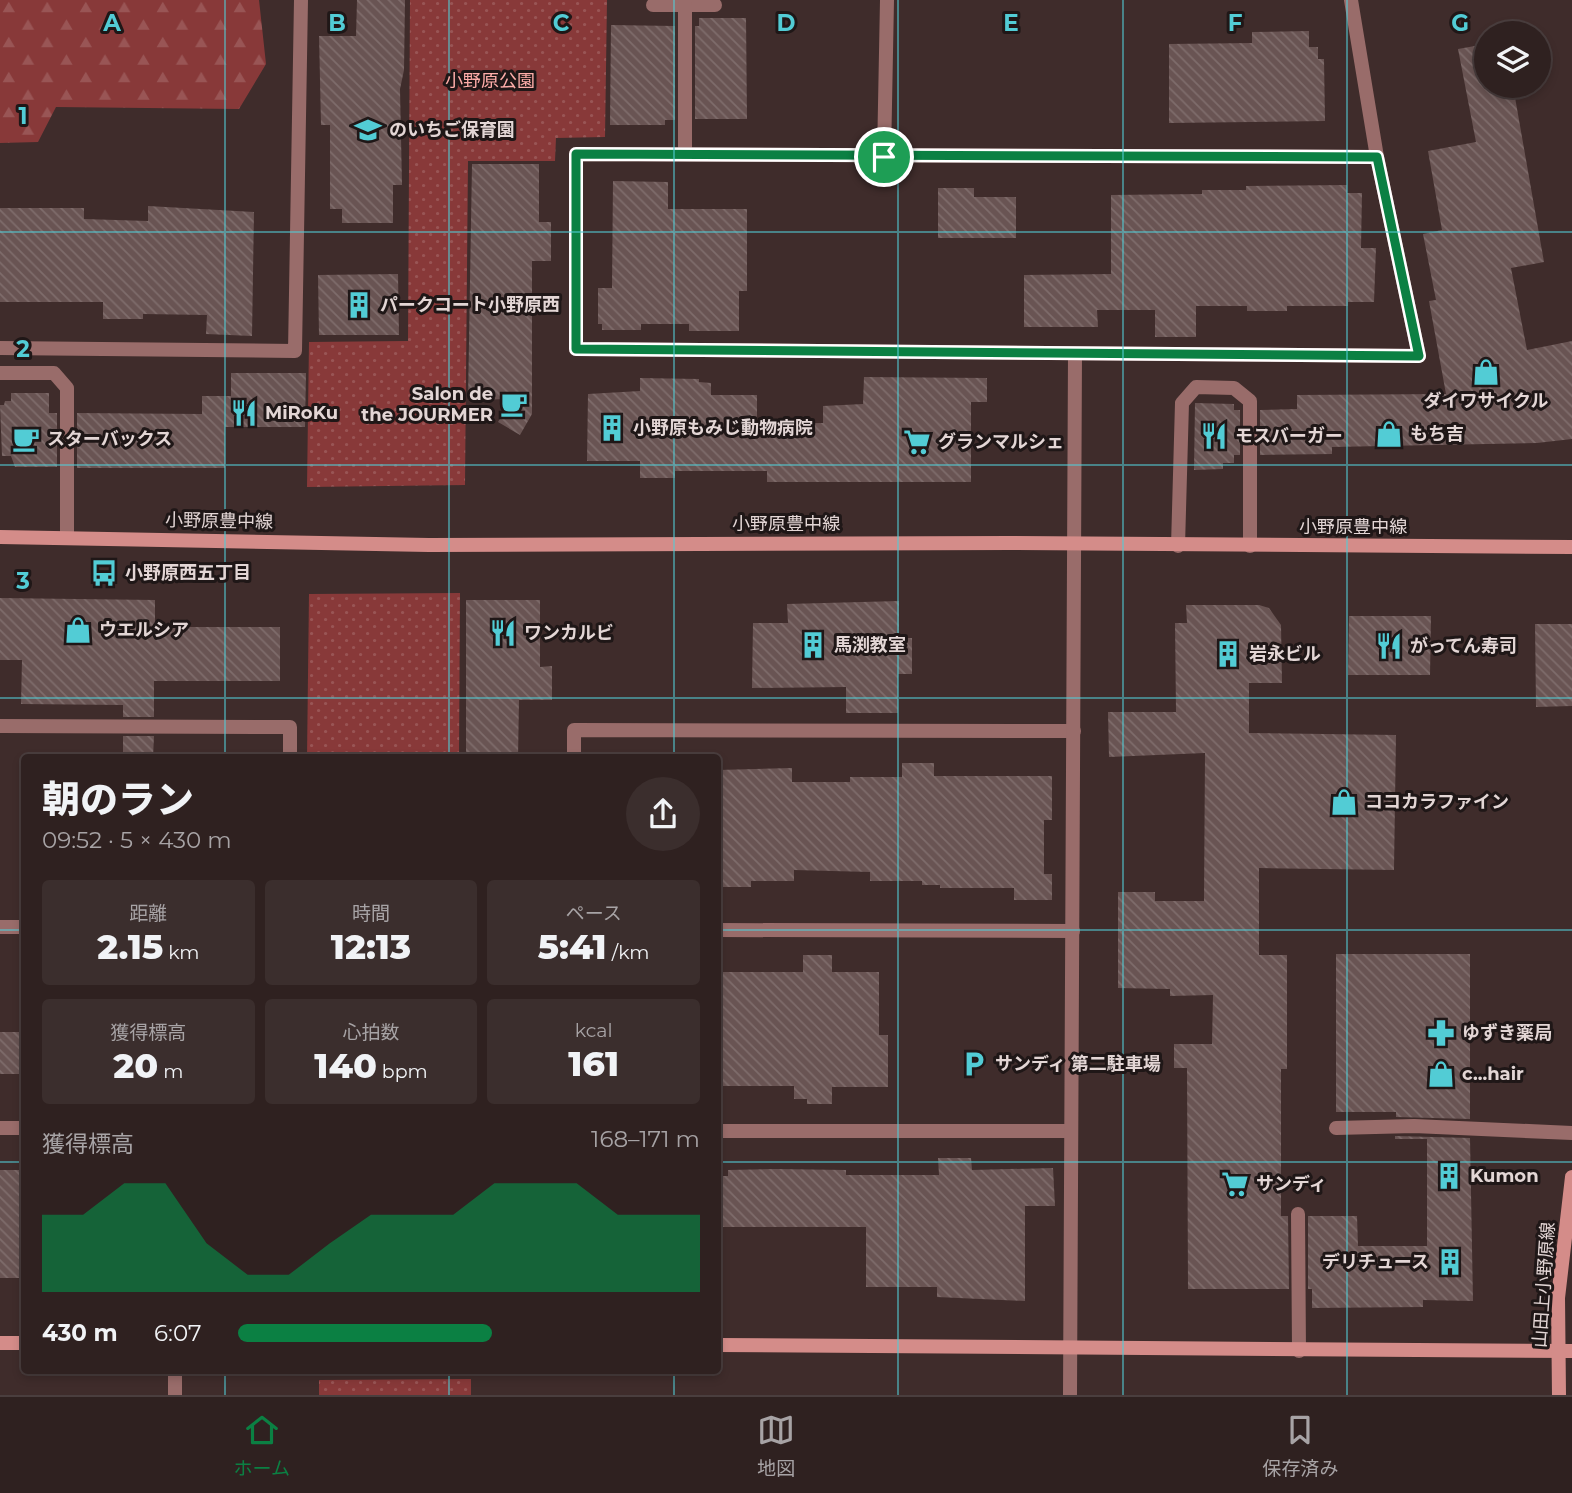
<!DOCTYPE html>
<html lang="ja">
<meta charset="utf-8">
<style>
body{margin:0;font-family:Montserrat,"Noto Sans JP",sans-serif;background:#3b2e2d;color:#f1f3f6;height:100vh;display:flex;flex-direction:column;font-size:26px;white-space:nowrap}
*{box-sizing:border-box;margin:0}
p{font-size:23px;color:#a7a3a5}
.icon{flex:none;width:38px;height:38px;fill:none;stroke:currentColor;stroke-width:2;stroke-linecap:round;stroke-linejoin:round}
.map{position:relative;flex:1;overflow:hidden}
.sheet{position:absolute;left:21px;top:754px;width:700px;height:620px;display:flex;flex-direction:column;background:#2f2120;border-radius:7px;box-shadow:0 4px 10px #0003,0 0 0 2px #4a3e3e}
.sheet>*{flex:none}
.fabs{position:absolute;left:1474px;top:21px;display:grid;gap:14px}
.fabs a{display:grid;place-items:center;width:77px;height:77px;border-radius:50%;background:#2f2120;box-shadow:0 4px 10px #0003,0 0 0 2px #4a3e3e;font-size:35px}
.pin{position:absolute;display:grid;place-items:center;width:60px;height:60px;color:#fff;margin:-30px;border:4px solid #fff;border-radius:50%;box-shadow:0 2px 7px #0007}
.round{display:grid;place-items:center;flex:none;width:74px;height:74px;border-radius:37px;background:#3b2e2d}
.head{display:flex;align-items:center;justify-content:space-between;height:119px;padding:0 21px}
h1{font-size:38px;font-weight:800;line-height:52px}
.metrics{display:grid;grid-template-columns:repeat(3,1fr);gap:10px;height:119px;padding:7px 21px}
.metrics div{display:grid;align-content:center;border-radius:7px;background:#3b2e2d;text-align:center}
.metrics b{font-size:35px;font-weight:800}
.metrics small{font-size:19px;font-weight:400}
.metrics p{font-size:19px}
.chart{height:196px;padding:14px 21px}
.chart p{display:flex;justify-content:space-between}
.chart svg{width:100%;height:126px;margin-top:7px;fill:#0b8043;opacity:.7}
ul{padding:0 21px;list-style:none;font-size:23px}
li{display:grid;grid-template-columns:112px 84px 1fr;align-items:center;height:52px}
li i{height:18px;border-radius:9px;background:#0b8043}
.menu{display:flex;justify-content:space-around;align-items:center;height:98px;border-top:2px solid #4a3e3e;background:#2f2120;font-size:19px;color:#a7a3a5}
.menu a{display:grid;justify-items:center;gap:4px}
.menu .current{color:#0b8043}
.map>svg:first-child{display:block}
.grass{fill:url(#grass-dots)}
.forest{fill:url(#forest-firs)}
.building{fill:url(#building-back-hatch)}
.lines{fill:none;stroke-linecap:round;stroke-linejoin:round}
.lane{stroke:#996c6a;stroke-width:14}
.street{stroke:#996c6a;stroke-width:14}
.secondary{stroke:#d48c89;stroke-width:14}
.route-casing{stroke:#fff;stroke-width:14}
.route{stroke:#0b8043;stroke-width:9}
.grid{fill:none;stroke:#52ccd5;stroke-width:2;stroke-opacity:0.55}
.labels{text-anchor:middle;stroke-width:6;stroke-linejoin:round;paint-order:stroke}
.park-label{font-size:18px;fill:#feada9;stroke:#1f1717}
.poi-label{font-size:18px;font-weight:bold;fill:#e3d6d5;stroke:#1f1717;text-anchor:start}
.street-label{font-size:18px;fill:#e3d6d5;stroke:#1f1717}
.grid-label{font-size:23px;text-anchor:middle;font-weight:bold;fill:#52ccd5;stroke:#1f1717;stroke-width:6;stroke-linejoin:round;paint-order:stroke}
</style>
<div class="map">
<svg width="1572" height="1395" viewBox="0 0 1572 1395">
<defs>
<pattern id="grass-dots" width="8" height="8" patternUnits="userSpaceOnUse" patternTransform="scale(1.75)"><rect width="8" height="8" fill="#883939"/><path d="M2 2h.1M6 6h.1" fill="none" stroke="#955" stroke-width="1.8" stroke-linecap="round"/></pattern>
<pattern id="forest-firs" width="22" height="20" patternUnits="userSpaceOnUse" patternTransform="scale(1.75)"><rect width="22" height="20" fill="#883939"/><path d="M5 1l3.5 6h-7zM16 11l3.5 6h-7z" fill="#955"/></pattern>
<pattern id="building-back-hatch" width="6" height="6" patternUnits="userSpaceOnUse" patternTransform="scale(1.75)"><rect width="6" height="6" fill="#695453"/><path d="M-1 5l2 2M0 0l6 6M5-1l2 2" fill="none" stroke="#7e6c6b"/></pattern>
</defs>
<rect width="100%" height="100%" fill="#3f2c2b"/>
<!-- grass -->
<g class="grass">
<path d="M410 0H607L605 137 556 138 555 161H468L465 485 307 487 309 342 408 341Z"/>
<path d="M460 593 459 758H307L309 594Z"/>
<path d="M471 1379V1395H319V1380Z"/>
</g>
<!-- forest -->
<path class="forest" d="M0 0H259L266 64 239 109 56 107 38 142 0 143Z"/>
<!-- building -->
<g class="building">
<path d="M357 0H405L404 70 400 89 402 185H393V223H342V209H330V125H321L319 36H356Z"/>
<path d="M699 18H746L747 119H695V26H699Z"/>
<path d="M611 25 675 26V120H665V125H610Z"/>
<path d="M1309 31V47H1318V59H1324L1325 121 1169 123V44L1252 43V32Z"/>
<path d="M1486 44V86H1513L1544 262 1511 268 1527 350 1572 341V439L1537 443 1332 447V454L1260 455V410L1297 409V395L1446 394 1429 301 1436 300 1423 234 1442 230 1428 151 1476 142 1458 49Z"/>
<path d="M472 164H539V222H551V261H532V414L520 435 498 422 512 399 468 400Z"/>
<path d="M613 181 668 182V209H747V291H739V331H689V324H641V330H602V324H598V288H612Z"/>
<path d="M1347 185V193H1362L1361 248H1376L1374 302H1348V306H1287V311H1247V306H1196V337H1155V310H1097L1098 327H1024V275L1111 274V195L1202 194V190H1246V186Z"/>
<path d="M938 188H974V197H1016V238H938Z"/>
<path d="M148 206 254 212 252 336 206 334 207 315 143 314V319H103V302H0V208H84V219L148 221Z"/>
<path d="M398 274 399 335H319L318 275Z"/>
<path d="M231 373H306L305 427H225V468H77V413L202 414V396H231Z"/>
<path d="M864 377 987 378V402H971V482H767V471H675V478H640V461H587L588 394 640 391V378L699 379V382L711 383V395H757V424L823 423V406L863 404Z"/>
<path d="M11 393H49V413H57V467H15L11 456H2L0 405H4L5 401H11Z"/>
<path d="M1195 403 1234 404V410H1240V455H1234V463H1223V469L1194 470Z"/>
<path d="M0 598 155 600V627H280V681H154V717H123V705L21 704 22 660H0Z"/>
<path d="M466 600H540V667L552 666V700H519L518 758H466Z"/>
<path d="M899 601V638H912V674H898V713H846V687L752 688 753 623H788L787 604Z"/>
<path d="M1186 605H1259L1269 608 1281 625 1282 683H1249V733L1396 735 1394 870 1259 868V955H1287V1069H1281V1216H1288L1289 1289H1188L1187 1068H1174V1044H1212L1213 995 1170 996V989L1118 988V892H1155V901H1204L1205 753 1109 757 1108 712H1176L1175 623H1187Z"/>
<path d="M1349 616H1431L1430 675H1348Z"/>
<path d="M1535 624H1572V706L1536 707Z"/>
<path d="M123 736H154L153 758H123Z"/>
<path d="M902 763H934V776H1052V820H1044V874H1052V900H1014V888H940V885H922V881H870V872L794 870V881H751V887H718V770L792 768V782H850V777H902Z"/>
<path d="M1336 954H1470V1119L1396 1117V1112H1336Z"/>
<path d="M803 955H832V972H879V1035H888V1087H832V1104H807V1099H794V1086H718V972H803Z"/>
<rect x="0" y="1032" width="24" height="42"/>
<path d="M1395 1136 1470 1138 1473 1301 1423 1300V1307L1312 1308V1289H1308V1216H1357L1358 1246H1427V1139H1395Z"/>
<path d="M938 1158H971L972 1170 1053 1168 1055 1206H1025V1301L937 1297V1287H866V1227H718V1176H728V1170L775 1169 846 1170V1175H939Z"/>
<rect x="0" y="1170" width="24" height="108"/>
</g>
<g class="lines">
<!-- lane -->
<g class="lane">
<path d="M0 373H54L67 388V537"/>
<path d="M1178 546 1182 403 1196 387 1234 388 1250 401V546"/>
<path d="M1336 1128 1414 1126 1572 1133"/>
<path d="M1298 1214 1299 1351"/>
<path d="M175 1370V1395"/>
</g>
<!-- street -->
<g class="street">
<path d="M1351 0 1377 157 1419 356 576 349V154L1377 157"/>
<path d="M653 5H715"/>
<path d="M685 5V154"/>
<path d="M884 157 887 0"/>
<path d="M0 348 295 351 301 0"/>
<path d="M0 726 290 727V758"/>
<path d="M574 758V730L1074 731"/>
<path d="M0 927H24"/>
<path d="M718 930 1073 931"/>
<path d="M0 1128H24"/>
<path d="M718 1131H1071"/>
<path d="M1070 1395 1075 354"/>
</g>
<!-- secondary -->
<g class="secondary">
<path d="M0 537 429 545 1011 543 1572 547"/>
<path d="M0 1343H24"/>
<path d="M718 1345 1572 1351"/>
<path d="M1559 1395 1558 1298 1572 1177"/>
</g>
</g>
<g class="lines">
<defs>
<path id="route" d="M576 154 1377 157 1419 356 576 349Z"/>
</defs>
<!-- route casing -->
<use href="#route" class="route-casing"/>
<!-- route -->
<use href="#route" class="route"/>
</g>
<!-- grid -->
<path class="grid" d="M225 0V758M449 0V758M674 0V758M898 0V1395M1123 0V1395M1347 0V1395M0 232H1572M0 465H1572M0 698H1572M0 930H24M718 930H1572M0 1162H24M718 1162H1572M225 1370V1395M449 1370V1395M674 1370V1395"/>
<!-- icons -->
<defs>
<symbol id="school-bare" viewBox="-9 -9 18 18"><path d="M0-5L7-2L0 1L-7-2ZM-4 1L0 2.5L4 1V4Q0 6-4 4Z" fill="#52ccd5" stroke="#1f1717" stroke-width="2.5" paint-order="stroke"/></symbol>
<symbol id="building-bare" viewBox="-9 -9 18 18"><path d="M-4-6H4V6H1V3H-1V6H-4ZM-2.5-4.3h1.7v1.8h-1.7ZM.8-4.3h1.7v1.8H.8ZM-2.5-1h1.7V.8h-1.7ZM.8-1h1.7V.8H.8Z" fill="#52ccd5" stroke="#1f1717" stroke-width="2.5" paint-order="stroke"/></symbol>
<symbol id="shop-bare" viewBox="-9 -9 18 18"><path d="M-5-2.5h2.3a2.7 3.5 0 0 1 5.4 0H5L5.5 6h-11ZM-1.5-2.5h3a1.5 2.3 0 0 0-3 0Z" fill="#52ccd5" stroke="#1f1717" stroke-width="2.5" paint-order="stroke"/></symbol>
<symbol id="cafe-bare" viewBox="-9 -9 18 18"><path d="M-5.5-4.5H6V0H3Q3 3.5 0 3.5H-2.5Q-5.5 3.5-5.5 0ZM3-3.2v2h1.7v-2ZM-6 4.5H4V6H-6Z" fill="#52ccd5" stroke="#1f1717" stroke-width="2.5" paint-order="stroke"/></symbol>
<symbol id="restaurant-bare" viewBox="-9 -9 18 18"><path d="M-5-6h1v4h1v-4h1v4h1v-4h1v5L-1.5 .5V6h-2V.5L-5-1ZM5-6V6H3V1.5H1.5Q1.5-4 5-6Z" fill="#52ccd5" stroke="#1f1717" stroke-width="2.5" paint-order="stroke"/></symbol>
<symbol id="supermarket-bare" viewBox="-9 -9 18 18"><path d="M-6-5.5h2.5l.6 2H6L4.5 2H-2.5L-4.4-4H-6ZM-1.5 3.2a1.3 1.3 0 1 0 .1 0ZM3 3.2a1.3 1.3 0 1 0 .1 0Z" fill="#52ccd5" stroke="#1f1717" stroke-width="2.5" paint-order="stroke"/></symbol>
<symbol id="bus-bare" viewBox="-9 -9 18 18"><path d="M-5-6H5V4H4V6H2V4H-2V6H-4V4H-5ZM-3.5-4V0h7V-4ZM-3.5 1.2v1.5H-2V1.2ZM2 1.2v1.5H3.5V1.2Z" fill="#52ccd5" stroke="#1f1717" stroke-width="2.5" paint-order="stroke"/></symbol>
<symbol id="pharmacy-bare" viewBox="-9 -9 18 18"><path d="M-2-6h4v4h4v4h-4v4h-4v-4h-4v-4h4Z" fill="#52ccd5" stroke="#1f1717" stroke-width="2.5" paint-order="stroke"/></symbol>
<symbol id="parking-bare" viewBox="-9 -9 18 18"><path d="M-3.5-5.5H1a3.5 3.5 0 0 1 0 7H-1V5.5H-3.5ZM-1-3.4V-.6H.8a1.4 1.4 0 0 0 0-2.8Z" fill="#52ccd5" stroke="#1f1717" stroke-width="2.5" paint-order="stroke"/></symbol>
</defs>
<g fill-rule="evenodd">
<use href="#school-bare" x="349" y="111" width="38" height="38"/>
<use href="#building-bare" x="340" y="286" width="38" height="38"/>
<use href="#shop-bare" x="1467" y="353" width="38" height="38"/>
<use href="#cafe-bare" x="495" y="385" width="38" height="38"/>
<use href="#restaurant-bare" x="225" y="394" width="38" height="38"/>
<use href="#building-bare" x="593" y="409" width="38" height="38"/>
<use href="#shop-bare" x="1370" y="415" width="38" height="38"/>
<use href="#restaurant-bare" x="1195" y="417" width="38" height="38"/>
<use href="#cafe-bare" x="7" y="420" width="38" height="38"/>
<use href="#supermarket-bare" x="898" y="423" width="38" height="38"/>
<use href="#bus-bare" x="85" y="554" width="38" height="38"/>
<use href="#shop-bare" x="59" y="611" width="38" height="38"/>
<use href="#restaurant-bare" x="484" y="614" width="38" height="38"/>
<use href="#building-bare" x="794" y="626" width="38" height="38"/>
<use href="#restaurant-bare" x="1370" y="627" width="38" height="38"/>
<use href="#building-bare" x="1209" y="635" width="38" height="38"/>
<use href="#shop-bare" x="1325" y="783" width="38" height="38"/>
<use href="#pharmacy-bare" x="1422" y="1014" width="38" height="38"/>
<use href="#parking-bare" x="955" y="1045" width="38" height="38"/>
<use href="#shop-bare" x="1422" y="1055" width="38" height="38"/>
<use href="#building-bare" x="1430" y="1157" width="38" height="38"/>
<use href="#supermarket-bare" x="1216" y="1165" width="38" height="38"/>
<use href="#building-bare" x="1431" y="1243" width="38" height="38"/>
</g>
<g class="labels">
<!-- park labels -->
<g class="park-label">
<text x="490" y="87">小野原公園</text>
</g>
<!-- poi labels -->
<g class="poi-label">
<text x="389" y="136">のいちご保育園</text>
<text x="380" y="311">パークコート小野原西</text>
<text x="493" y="400" text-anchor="end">Salon de<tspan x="493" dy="21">the JOURMER</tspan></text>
<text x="1486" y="407" text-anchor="middle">ダイワサイクル</text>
<text x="265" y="419">MiRoKu</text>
<text x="633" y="434">小野原もみじ動物病院</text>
<text x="1410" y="440">もち吉</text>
<text x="1235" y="442">モスバーガー</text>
<text x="47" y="445">スターバックス</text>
<text x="938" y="448">グランマルシェ</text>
<text x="125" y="579">小野原西五丁目</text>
<text x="99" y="636">ウエルシア</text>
<text x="524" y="639">ワンカルビ</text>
<text x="834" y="651">馬渕教室</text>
<text x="1410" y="652">がってん寿司</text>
<text x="1249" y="660">岩永ビル</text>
<text x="1365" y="808">ココカラファイン</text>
<text x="1462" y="1039">ゆずき薬局</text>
<text x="995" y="1070">サンディ 第二駐車場</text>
<text x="1462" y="1080">c...hair</text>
<text x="1470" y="1182">Kumon</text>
<text x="1256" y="1190">サンディ</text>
<text x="1429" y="1268" text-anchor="end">デリチュース</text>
</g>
<!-- street labels -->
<g class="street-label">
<text transform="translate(219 521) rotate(1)" y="6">小野原豊中線</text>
<text x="786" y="530">小野原豊中線</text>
<text x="1353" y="533">小野原豊中線</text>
<text transform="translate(1544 1285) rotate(-86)" y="6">山田上小野原線</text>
</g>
</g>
<g class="grid-label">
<text x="112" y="31">A</text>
<text x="337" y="31">B</text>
<text x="561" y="31">C</text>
<text x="786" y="31">D</text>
<text x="1011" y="31">E</text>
<text x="1235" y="31">F</text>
<text x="1460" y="31">G</text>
<text x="23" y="124">1</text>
<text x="23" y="357">2</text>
<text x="23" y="589">3</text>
</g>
</svg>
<div class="fabs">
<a><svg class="icon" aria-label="layers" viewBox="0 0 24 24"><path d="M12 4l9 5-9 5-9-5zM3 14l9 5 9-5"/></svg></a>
</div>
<div class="pin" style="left:884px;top:157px;background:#1e9e55"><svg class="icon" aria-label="arrive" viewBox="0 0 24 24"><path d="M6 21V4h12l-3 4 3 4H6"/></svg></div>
<section class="sheet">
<div class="head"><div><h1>朝のラン</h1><p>09:52 · 5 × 430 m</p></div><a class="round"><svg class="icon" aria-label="share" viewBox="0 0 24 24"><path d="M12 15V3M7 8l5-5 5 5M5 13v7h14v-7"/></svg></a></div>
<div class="metrics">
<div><p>距離</p><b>2.15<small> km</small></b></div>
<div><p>時間</p><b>12:13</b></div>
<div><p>ペース</p><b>5:41<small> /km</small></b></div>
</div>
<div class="metrics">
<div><p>獲得標高</p><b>20<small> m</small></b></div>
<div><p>心拍数</p><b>140<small> bpm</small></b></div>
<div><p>kcal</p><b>161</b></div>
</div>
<div class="chart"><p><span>獲得標高</span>168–171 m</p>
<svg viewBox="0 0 160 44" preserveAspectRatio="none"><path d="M0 44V17L10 17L20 6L30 6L40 27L50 38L60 38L70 27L80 17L90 17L100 17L110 6L120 6L130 6L140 17L150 17L160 17V44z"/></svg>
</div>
<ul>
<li><b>430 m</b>6:07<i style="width:55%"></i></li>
</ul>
</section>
</div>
<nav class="menu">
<a class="current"><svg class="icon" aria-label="home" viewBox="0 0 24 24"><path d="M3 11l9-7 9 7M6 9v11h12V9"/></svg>ホーム</a>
<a><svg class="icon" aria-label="map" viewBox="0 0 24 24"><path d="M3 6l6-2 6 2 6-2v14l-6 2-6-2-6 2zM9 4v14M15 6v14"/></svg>地図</a>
<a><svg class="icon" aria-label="saved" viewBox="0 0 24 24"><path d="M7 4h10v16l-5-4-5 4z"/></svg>保存済み</a>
</nav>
